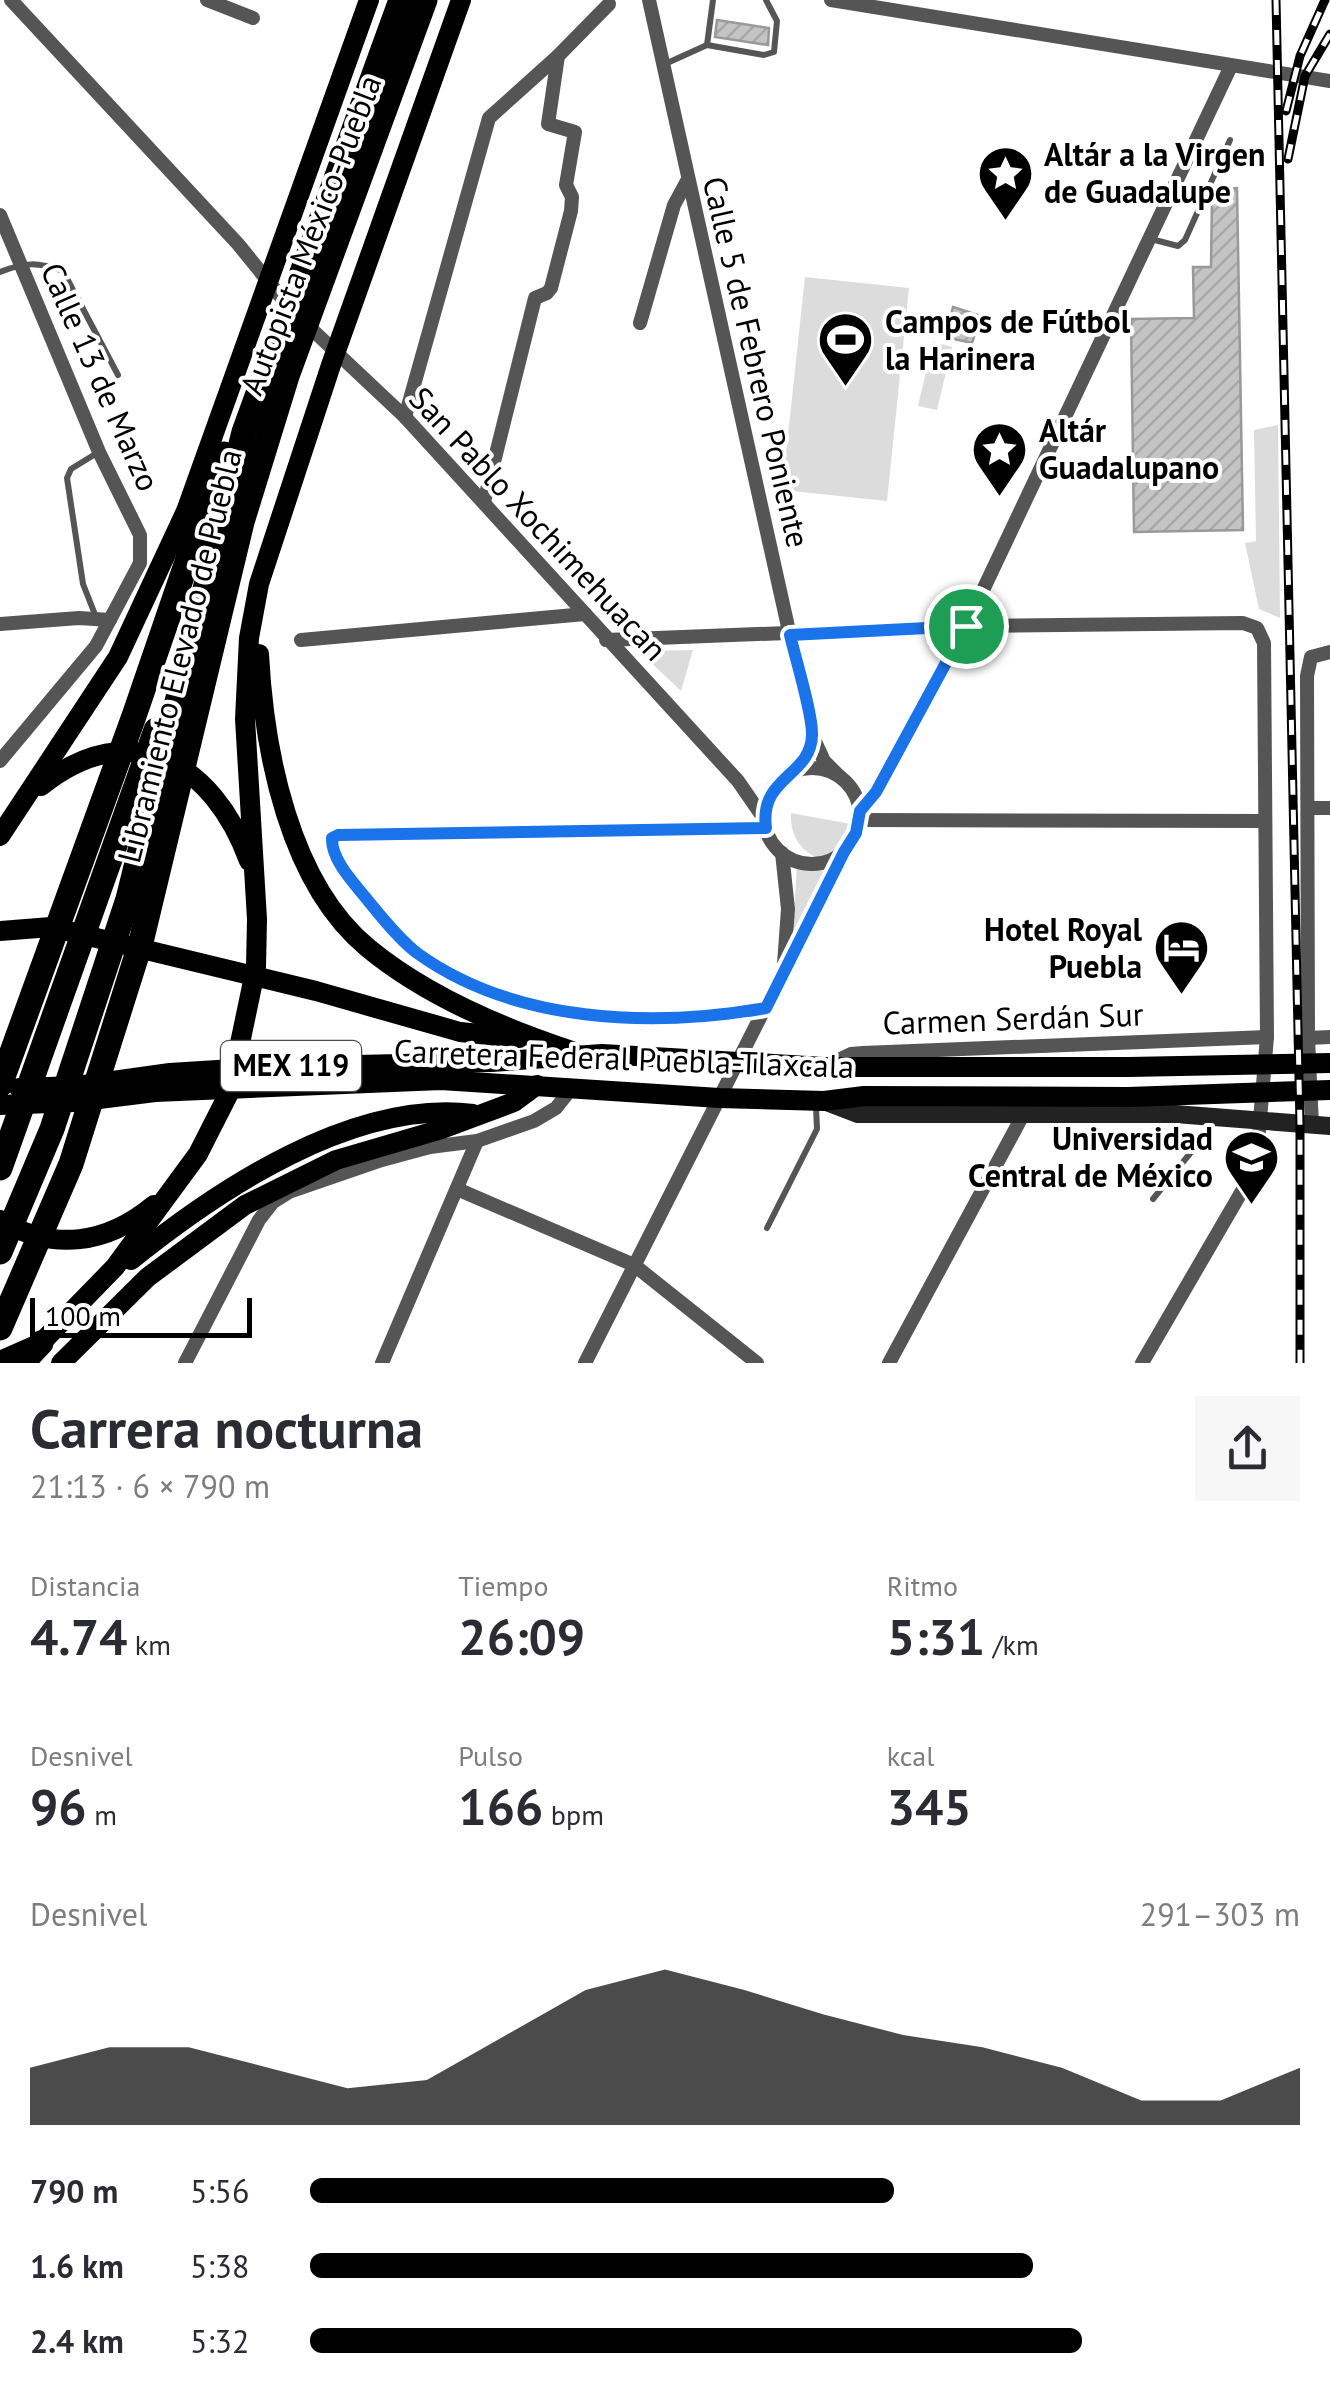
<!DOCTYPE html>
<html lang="es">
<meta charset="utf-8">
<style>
body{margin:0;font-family:"PT Sans",sans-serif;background:#f7f7f7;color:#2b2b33;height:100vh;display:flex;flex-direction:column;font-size:38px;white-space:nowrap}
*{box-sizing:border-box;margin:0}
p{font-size:32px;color:#7c7c81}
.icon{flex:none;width:55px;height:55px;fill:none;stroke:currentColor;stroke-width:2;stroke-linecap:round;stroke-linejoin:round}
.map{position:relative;height:1363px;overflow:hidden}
.drawer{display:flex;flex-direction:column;background:#fff;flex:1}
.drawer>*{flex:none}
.scale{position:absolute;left:30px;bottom:25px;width:222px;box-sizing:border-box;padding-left:10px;border:5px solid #000;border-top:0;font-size:28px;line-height:35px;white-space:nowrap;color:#000;-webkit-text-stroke:8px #fff;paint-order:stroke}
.pin{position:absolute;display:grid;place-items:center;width:85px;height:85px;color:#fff;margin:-42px;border:5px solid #fff;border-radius:50%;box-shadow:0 2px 10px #0007}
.round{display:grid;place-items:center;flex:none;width:105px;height:105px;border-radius:0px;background:#f7f7f7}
.headline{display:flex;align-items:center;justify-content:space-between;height:170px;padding:0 30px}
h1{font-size:55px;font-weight:800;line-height:75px}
.metrics{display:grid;grid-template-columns:repeat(3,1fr);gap:15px;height:170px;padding:10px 30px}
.metrics div{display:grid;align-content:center}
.metrics b{font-size:50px;font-weight:800}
.metrics small{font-size:28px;font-weight:400}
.metrics p{font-size:28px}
.chart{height:280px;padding:20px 30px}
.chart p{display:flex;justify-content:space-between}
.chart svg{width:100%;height:180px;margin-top:10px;fill:#000;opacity:.7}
ul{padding:0 30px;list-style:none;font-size:32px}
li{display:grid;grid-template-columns:160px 120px 1fr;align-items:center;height:75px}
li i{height:25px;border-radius:12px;background:#000}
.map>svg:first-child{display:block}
.green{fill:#dcdcdc}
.building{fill:url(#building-hatch);stroke:#999;stroke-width:2.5}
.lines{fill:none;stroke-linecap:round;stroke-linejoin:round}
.service{stroke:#555;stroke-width:6}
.minor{stroke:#555;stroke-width:14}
.secondary{stroke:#222;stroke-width:18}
.primary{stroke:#000;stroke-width:20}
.motorway{stroke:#000;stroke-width:25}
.rail-casing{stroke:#000;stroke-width:9}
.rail{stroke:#fff;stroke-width:5;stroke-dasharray:15;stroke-linecap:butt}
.route-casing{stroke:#fff;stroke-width:20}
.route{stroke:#1a73e8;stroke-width:12}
.labels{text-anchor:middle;stroke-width:8;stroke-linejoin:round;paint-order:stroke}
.shield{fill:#fff;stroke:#4c4c4c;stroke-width:2.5}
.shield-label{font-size:30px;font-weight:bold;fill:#000}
.poi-label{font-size:32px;font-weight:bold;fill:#000;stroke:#fff;text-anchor:start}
.street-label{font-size:32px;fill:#000;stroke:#fff}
</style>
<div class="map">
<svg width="1330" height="1363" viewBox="0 0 1330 1363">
<defs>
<pattern id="building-hatch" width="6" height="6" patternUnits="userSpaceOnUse" patternTransform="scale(2.5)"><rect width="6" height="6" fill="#c4c4c4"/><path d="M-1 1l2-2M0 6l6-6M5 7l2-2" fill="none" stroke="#a7a7a7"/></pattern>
</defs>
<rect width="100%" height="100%" fill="#fff"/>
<!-- green -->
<g class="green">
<path d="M805 277 909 288 887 501 782 490Z"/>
<path d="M933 342 952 347 937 410 918 406Z"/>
<path d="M1278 425 1280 618 1259 609 1245 543 1256 541 1254 430Z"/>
<path d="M693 650 681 691 642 654 646 651Z"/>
<path d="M791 813 856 825 845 847 824 860C801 854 790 836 791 813Z"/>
<path d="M797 864 831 874 802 930 793 927Z"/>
</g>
<!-- building -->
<g class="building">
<path d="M717 20 769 28 768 45 715 37Z"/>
<path d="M1237 188 1243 530 1134 532 1131 319 1194 318 1193 267H1211L1212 196 1215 190Z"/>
<path d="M953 307 981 316 972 343 945 337Z"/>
</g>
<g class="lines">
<!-- service -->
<g class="service">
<path d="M707 45 713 0"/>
<path d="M665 64 707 45 764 55 774 52 777 21 766 0"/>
<path d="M1151 239 1178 246 1185 240 1230 140"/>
<path d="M0 272C25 262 38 262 63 271L118 375"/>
<path d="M96 617 83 584 67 478 71 469 97 453"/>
<path d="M1153 1199 1205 1135 1211 1119"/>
<path d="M767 1228 817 1129 816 1107"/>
</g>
<!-- minor -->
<g class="minor">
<path d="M11 0 238 244 289 307"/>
<path d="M207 0 253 18"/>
<path d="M649 0 812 735 824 761 840 777"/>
<path d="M831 0 1330 81"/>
<path d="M0 215 99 452 140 535V563L96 646 0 761"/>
<path d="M304 322 405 417 738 781 765 820"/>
<path d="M640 323 674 205 687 181"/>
<path d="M405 417 489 118 558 56"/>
<path d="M484 502 535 298 547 293 551 288 571 211 572 197 566 185 575 132 548 124 558 56 609 4"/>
<path d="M0 624 79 618 110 620"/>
<path d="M301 640 585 614"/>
<path d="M606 640 966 626 1243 623 1257 628 1264 643 1267 1037 1257 1155 1249 1179 1142 1363"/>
<circle cx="812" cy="816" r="48"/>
<path d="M793 772 807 752 812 735"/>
<path d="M1309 808H1330"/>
<path d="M859 811 876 792 966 626 1231 66"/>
<path d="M859 820 1265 821"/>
<path d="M782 853 788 909 784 964"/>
<path d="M766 1008C651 1028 515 1023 417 953 400 940 384 920 370 903 356 885 331 861 332 838L338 835 766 828"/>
<path d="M1308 1038 1330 1037"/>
<path d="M830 1064 851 1054 863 1053 1267 1037"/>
<path d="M1312 1125 1308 1038 1307 676 1311 657 1330 652"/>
<path d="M457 1189 634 1265 757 1363"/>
<path d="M185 1363 259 1220 273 1202 289 1192 382 1160 430 1147 477 1141 534 1121 556 1108 571 1089"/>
<path d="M382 1363 477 1141"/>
<path d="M585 1363 844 852"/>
<path d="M889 1363 1023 1115"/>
</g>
<!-- secondary -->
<path class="secondary" d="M824 1101 858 1114H1175L1330 1126"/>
<!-- primary -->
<g class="primary">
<path d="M259 654C264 751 289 883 368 948 425 995 502 1028 572 1051"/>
<path d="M41 786C130 714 214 763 249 861"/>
<path d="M0 836 118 657 186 511 369 0"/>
<path d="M0 931 51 927 316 991 460 1032 519 1038"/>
<path d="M19 1088 77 1086 170 1073 265 1067 491 1062 602 1054 824 1067H1128L1330 1063"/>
<path d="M0 1105 75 1102 155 1092 441 1080 719 1098 824 1101 864 1096 1128 1097 1330 1090"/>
<path d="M0 1220C54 1252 107 1244 154 1205"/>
<path d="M131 1260C219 1189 354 1099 473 1114"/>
<path d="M0 1361 41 1343 115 1267 198 1154 230 1091 256 967 257 919 245 719 249 638 259 584 331 365 461 0"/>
<path d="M61 1363 148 1277 245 1205 336 1160 442 1129 514 1102 537 1085"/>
</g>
<!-- motorway -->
<g class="motorway">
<path d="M0 1085 134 716 224 454"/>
<path d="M0 1168 156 730"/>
<path d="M0 1252 52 1129 128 899 244 432 401 0"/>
<path d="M0 1328 71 1164 99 1075 141 942 242 522 287 376 425 0"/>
<path d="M22 1363 41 1343"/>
</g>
<defs>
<g id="rail">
<path d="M1276 0 1300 1125V1363"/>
<path d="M1286 111 1300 56 1325 0"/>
<path d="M1288 159 1305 76 1330 34"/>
</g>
</defs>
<!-- rail casing -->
<use href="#rail" class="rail-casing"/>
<!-- rail -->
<use href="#rail" class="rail"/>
</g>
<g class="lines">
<defs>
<path id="route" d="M966 626 876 792 860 811 856 833 844 852 766 1008C651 1028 514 1023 417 953 400 940 384 920 370 903 356 885 331 861 332 838L338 835 766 828C759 776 811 777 812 735 813 715 795 657 790 635Z"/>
</defs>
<!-- route casing -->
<use href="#route" class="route-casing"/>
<!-- route -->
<use href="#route" class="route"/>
</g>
<!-- icons -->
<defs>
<symbol id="sight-pin" viewBox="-11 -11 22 30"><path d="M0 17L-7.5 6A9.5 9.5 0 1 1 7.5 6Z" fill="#000" stroke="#fff"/><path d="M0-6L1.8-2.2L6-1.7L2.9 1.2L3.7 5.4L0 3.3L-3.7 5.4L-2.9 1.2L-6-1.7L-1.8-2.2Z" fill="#fff"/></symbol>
<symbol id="stadium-pin" viewBox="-11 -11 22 30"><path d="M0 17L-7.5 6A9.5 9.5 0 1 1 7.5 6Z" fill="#000" stroke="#fff"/><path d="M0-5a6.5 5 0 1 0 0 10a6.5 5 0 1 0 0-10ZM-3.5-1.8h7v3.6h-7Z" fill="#fff"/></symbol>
<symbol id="hotel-pin" viewBox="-11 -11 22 30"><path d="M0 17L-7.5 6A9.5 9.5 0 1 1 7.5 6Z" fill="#000" stroke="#fff"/><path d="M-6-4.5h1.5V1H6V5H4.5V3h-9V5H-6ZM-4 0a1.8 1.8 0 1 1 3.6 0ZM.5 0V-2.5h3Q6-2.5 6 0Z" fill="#fff"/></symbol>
<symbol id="university-pin" viewBox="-11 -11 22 30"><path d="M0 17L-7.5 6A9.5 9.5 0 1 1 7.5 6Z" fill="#000" stroke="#fff"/><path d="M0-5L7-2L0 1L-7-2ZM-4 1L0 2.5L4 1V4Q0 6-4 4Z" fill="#fff"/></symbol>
</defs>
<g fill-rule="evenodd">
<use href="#sight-pin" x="974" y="142" width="63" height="86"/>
<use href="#stadium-pin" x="814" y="308" width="63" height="86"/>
<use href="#sight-pin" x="968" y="418" width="63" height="86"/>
<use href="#hotel-pin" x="1150" y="916" width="63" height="86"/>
<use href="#university-pin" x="1220" y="1126" width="63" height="86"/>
</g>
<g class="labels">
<!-- shield labels -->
<rect class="shield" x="221" y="1041" width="140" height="50" rx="8"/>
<g class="shield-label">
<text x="291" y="1076">MEX 119</text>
</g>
<!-- poi labels -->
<g class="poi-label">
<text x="1044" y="166">Altár a la Virgen<tspan x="1044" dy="37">de Guadalupe</tspan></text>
<text x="885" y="333">Campos de Fútbol<tspan x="885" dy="37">la Harinera</tspan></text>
<text x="1039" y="442">Altár<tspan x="1039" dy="37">Guadalupano</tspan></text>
<text x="1142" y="941" text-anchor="end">Hotel Royal<tspan x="1142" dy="37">Puebla</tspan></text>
<text x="1213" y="1150" text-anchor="end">Universidad<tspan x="1213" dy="37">Central de México</tspan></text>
</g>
<!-- street labels -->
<g class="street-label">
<text transform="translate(311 235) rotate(-69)" y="11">Autopista México-Puebla</text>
<text transform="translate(756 362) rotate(77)" y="11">Calle 5 de Febrero Poniente</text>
<text transform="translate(100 377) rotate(66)" y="11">Calle 13 de Marzo</text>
<text transform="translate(538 524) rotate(47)" y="11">San Pablo Xochimehuacan</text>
<text transform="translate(180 656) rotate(-76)" y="11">Libramiento Elevado de Puebla</text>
<text transform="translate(1013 1019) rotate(-2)" y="11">Carmen Serdán Sur</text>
<text transform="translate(624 1059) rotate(2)" y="11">Carretera Federal Puebla-Tlaxcala</text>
</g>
</g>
</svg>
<div class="scale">100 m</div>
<div class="pin" style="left:966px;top:626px;background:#1e9e55"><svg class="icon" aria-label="arrive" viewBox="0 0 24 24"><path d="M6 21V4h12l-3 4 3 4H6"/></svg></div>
</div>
<section class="drawer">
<div class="headline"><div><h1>Carrera nocturna</h1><p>21:13 · 6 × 790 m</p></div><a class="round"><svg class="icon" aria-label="share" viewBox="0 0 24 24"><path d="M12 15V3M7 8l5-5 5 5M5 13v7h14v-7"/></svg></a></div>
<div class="metrics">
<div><p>Distancia</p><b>4.74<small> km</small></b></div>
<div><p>Tiempo</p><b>26:09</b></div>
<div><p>Ritmo</p><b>5:31<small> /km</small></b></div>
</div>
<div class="metrics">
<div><p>Desnivel</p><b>96<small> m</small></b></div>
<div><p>Pulso</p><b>166<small> bpm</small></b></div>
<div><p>kcal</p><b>345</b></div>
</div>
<div class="chart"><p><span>Desnivel</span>291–303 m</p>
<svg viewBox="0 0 160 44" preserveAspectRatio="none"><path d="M0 44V30L10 25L20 25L30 30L40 35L50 33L60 22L70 11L80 6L90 11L100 17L110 22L120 25L130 30L140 38L150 38L160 30V44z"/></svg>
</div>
<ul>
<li><b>790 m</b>5:56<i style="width:59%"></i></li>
<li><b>1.6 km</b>5:38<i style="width:73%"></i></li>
<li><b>2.4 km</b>5:32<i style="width:78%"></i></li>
</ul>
</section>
